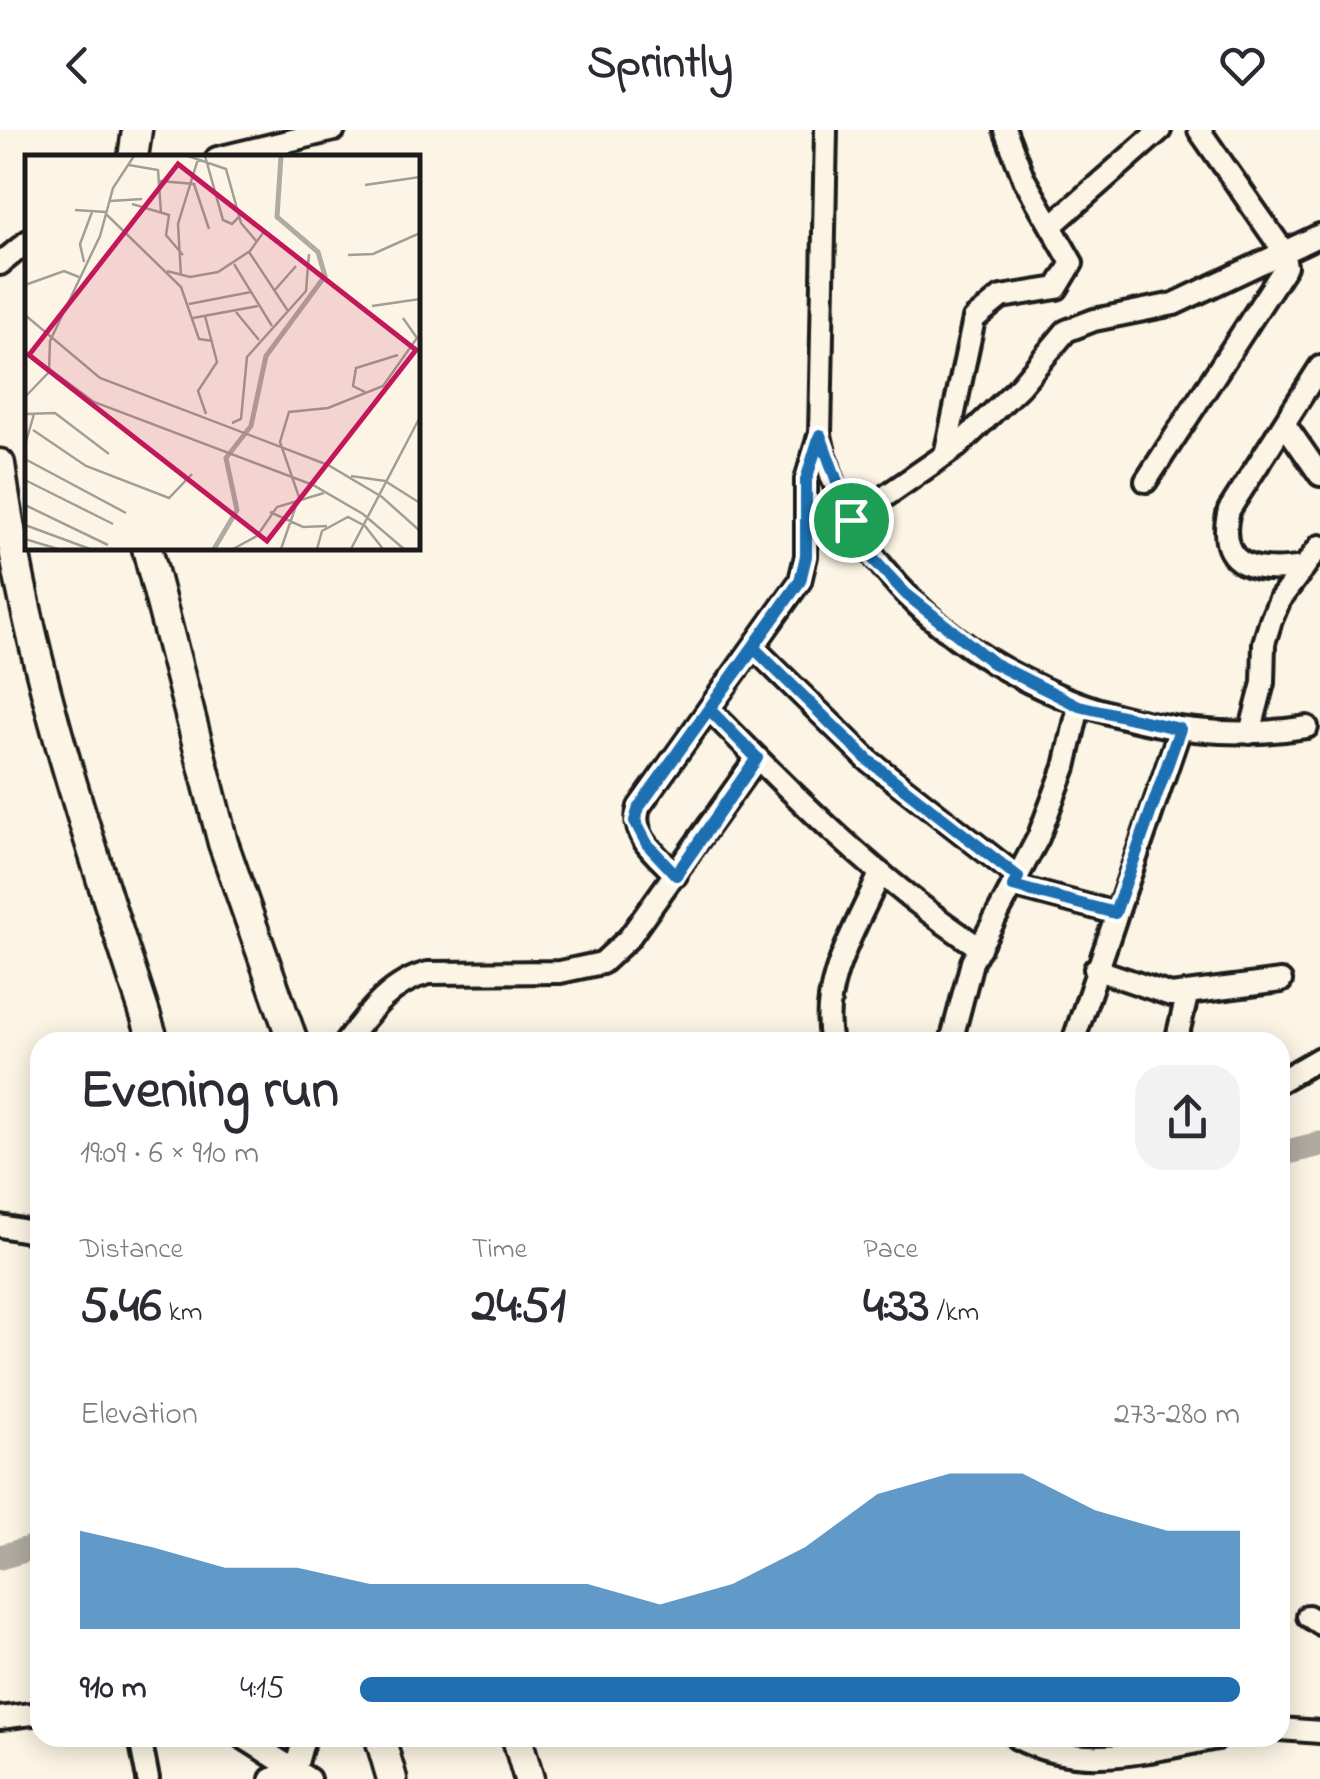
<!DOCTYPE html>
<meta charset="utf-8">
<style>
body{margin:0;font-family:"Indie Flower",sans-serif;background:#f2f2f3;color:#2b2b33;height:100vh;display:flex;flex-direction:column;font-size:38px;white-space:nowrap}
*{box-sizing:border-box;margin:0}
p{font-size:32px;color:#7c7c81}
.icon{flex:none;width:55px;height:55px;fill:none;stroke:currentColor;stroke-width:2;stroke-linecap:round;stroke-linejoin:round}
.map{position:relative;flex:1;overflow:hidden}
.side{position:absolute;left:30px;top:902px;width:1260px;height:715px;display:flex;flex-direction:column;background:#fff;border-radius:30px;box-shadow:0 5px 25px #0003}
.side>*{flex:none}
.pin{position:absolute;display:grid;place-items:center;width:85px;height:85px;color:#fff;margin:-42px;border:5px solid #fff;border-radius:50%;box-shadow:0 2px 10px #0007}
.round{display:grid;place-items:center;flex:none;width:105px;height:105px;border-radius:30px;background:#f2f2f3}
.summary{display:flex;align-items:center;justify-content:space-between;height:170px;padding:0 50px}
h1{font-size:55px;font-weight:700;line-height:75px}
.stats{display:grid;grid-template-columns:repeat(3,1fr);gap:15px;height:170px;padding:10px 50px}
.stats div{display:grid;align-content:center}
.stats b{font-size:50px;font-weight:700}
.stats small{font-size:28px;font-weight:400}
.stats p{font-size:28px}
.chart{height:280px;padding:20px 50px}
.chart p{display:flex;justify-content:space-between}
.chart svg{width:100%;height:180px;margin-top:10px;fill:#1f6fb2;opacity:.7}
ul{padding:0 50px;list-style:none;font-size:32px}
li{display:grid;grid-template-columns:160px 120px 1fr;align-items:center;height:75px}
li i{height:25px;border-radius:12px;background:#1f6fb2}
header{display:flex;justify-content:space-between;align-items:center;height:130px;padding:0 50px;background:#fff;font-size:45px;font-weight:700}
.map>svg:first-child{display:block}
.lines{fill:none;stroke-linecap:round;stroke-linejoin:round}
.river{stroke:#b0aba1;stroke-width:25}
.minor-casing{stroke:#1c1c1c;stroke-width:28}
.highway-casing{stroke:#1c1c1c;stroke-width:35}
.minor{stroke:#fcf5e5;stroke-width:20}
.highway{stroke:#fcf5e5;stroke-width:28}
.route-casing{stroke:#fff;stroke-width:20}
.route{stroke:#1f6fb2;stroke-width:12}
.inset-river{fill:none;stroke:#b0aba1;stroke-width:5}
.inset-road{fill:none;stroke:#a29e95;stroke-width:2.5}
.view{fill:#c2185b;fill-opacity:0.15;stroke:#c2185b;stroke-width:5}
.inset-edge{fill:none;stroke:#1c1c1c;stroke-width:5}
</style>
<header><svg class="icon" aria-label="back" viewBox="0 0 24 24"><path d="M15 5l-7 7 7 7"/></svg>Sprintly<svg class="icon" aria-label="heart" viewBox="0 0 24 24"><path d="M12 20l-8-8c-3-5 5-10 8-4 3-6 11-1 8 4z"/></svg></header>
<div class="map">
<svg width="1320" height="1649" viewBox="0 0 1320 1649">
<rect width="100%" height="100%" fill="#fcf5e5"/>
<filter id="ink" filterUnits="userSpaceOnUse"><feTurbulence type="fractalNoise" baseFrequency=".01" numOctaves="2"/><feDisplacementMap in="SourceGraphic" scale="20" xChannelSelector="R" yChannelSelector="G"/><feConvolveMatrix kernelMatrix="1 2 1 2 8 2 1 2 1" color-interpolation-filters="sRGB"/></filter>
<g filter="url(#ink)">
<g class="lines">
<!-- river -->
<g class="river">
<path d="M1280 1024 1320 1014"/>
<path d="M0 1427 32 1418 40 1409"/>
</g>
<defs>
<g id="minor">
<path d="M826 0 820 305C861 510 1114 630 1307 597"/>
<path d="M217 28 334 0"/>
<path d="M1052 95 1160 0"/>
<path d="M0 134 28 111"/>
<path d="M1286 296 1320 345"/>
<path d="M945 325 974 189 1001 167 1057 158 1072 133 1024 49 1005 0"/>
<path d="M1146 351 1286 136 1282 119 1199 0"/>
<path d="M851 390 958 316 1020 256 1066 201 1094 190 1174 174 1320 105"/>
<path d="M1304 437C1258 444 1214 439 1229 380L1320 237"/>
<path d="M754 518 868 630 1018 747"/>
<path d="M709 579C795 667 877 750 980 818"/>
<path d="M1250 603 1263 553 1264 513 1271 490 1280 469 1320 416"/>
<path d="M676 745C657 725 630 707 639 677L800 451 806 426V350L819 306"/>
<path d="M1013 756 1115 783"/>
<path d="M1095 839 1171 865 1281 851"/>
<path d="M346 912C369 882 390 853 428 843L560 842 602 833 629 808 757 628"/>
<path d="M831 912C818 856 857 796 879 746"/>
<path d="M951 912 972 832 1038 708 1065 637 1079 576"/>
<path d="M1073 912 1180 599"/>
<path d="M1176 912 1187 866"/>
<path d="M1280 951 1320 928"/>
<path d="M0 1096 33 1102"/>
<path d="M1308 1486 1320 1494"/>
<path d="M0 1588 40 1583"/>
<path d="M1280 1599 1320 1602"/>
<path d="M140 1608 148 1649"/>
<path d="M244 1608 309 1649"/>
<path d="M1017 1608C1082 1642 1149 1620 1218 1608"/>
<path d="M271 1649 295 1640 304 1608"/>
</g>
<g id="highway">
<path d="M133 28 137 0"/>
<path d="M0 334C27 536 92 719 154 912"/>
<path d="M147 418 223 713 293 912"/>
<path d="M380 1608 392 1649"/>
<path d="M517 1608 529 1649"/>
</g>
</defs>
<!-- minor casing -->
<use href="#minor" class="minor-casing"/>
<!-- highway casing -->
<use href="#highway" class="highway-casing"/>
<!-- minor -->
<use href="#minor" class="minor"/>
<!-- highway -->
<use href="#highway" class="highway"/>
</g>
</g>
<g class="lines" filter="url(#ink)">
<defs>
<path id="route" d="M851 390 820 305 806 350V426L800 451 639 677 635 691 647 714 676 745 757 628 709 579 754 518 868 630 1018 747 1013 756 1115 783 1180 599 1079 576 993 533 906 464 874 430 851 390"/>
</defs>
<!-- route casing -->
<use href="#route" class="route-casing"/>
<!-- route -->
<use href="#route" class="route"/>
</g>
<!-- overview -->
<g transform="translate(25 25)">
<rect width="395" height="395" fill="#fcf5e5"/>
<path class="inset-river" d="M189 394 212 355 201 303 226 271 241 201 300 121 293 97 252 62 256 1"/>
<path class="inset-road" d="M163 1 201 14 216 68 232 87M180 1 198 65 207 69 214 62M104 10 133 15 136 58M135 26 169 29 184 74M340 30 395 22M85 46 117 44M107 49 144 60 141 80 158 100M50 55 81 57M81 59 156 132 174 184 188 186M224 97 263 156M323 100 348 99 395 78M59 107 55 89 67 57M209 109 247 171M142 116 165 122 193 117 225 96 238 78M156 121 153 69 173 4M0 130 39 116 54 122M249 136 271 111M164 149 226 137M347 151 395 144M211 157 234 185M0 160 75 223 303 310 357 342 395 376M180 161 192 207 173 236 181 259M395 161V195M168 163 233 151M0 196 69 247 288 330 338 359 379 394M340 237 328 231 331 213 373 200M0 242 24 217 25 186 75 81 88 33 109 1M0 259 30 258 84 299M207 268 216 264 222 202 281 136 284 99M8 275 61 311 144 343 167 319M0 290 9 259M0 304 101 358M326 321 360 326 395 348M0 325 88 369M0 350 83 390M245 357 278 372 302 371M0 370 65 394M0 384 33 394M208 394 232 381 252 352 299 338M256 394 274 342 255 287 264 257 303 253 358 231 392 183 378 163M292 394 297 376 323 362 340 371 358 394M326 394 395 262"/>
<path class="view" d="M153 9 391 195 242 386 4 200Z"/>
<rect width="395" height="395" class="inset-edge"/>
</g>
</svg>
<div class="pin" style="left:851px;top:390px;background:#1e9e55"><svg class="icon" aria-label="arrive" viewBox="0 0 24 24"><path d="M6 21V4h12l-3 4 3 4H6"/></svg></div>
<section class="side">
<div class="summary"><div><h1>Evening run</h1><p>19:09 · 6 × 910 m</p></div><a class="round"><svg class="icon" aria-label="share" viewBox="0 0 24 24"><path d="M12 15V3M7 8l5-5 5 5M5 13v7h14v-7"/></svg></a></div>
<div class="stats">
<div><p>Distance</p><b>5.46<small> km</small></b></div>
<div><p>Time</p><b>24:51</b></div>
<div><p>Pace</p><b>4:33<small> /km</small></b></div>
</div>
<div class="chart"><p><span>Elevation</span>273–280 m</p>
<svg viewBox="0 0 160 44" preserveAspectRatio="none"><path d="M0 44V20L10 24L20 29L30 29L40 33L50 33L60 33L70 33L80 38L90 33L100 24L110 11L120 6L130 6L140 15L150 20L160 20V44z"/></svg>
</div>
<ul>
<li><b>910 m</b>4:15<i style="width:100%"></i></li>
</ul>
</section>
</div>
